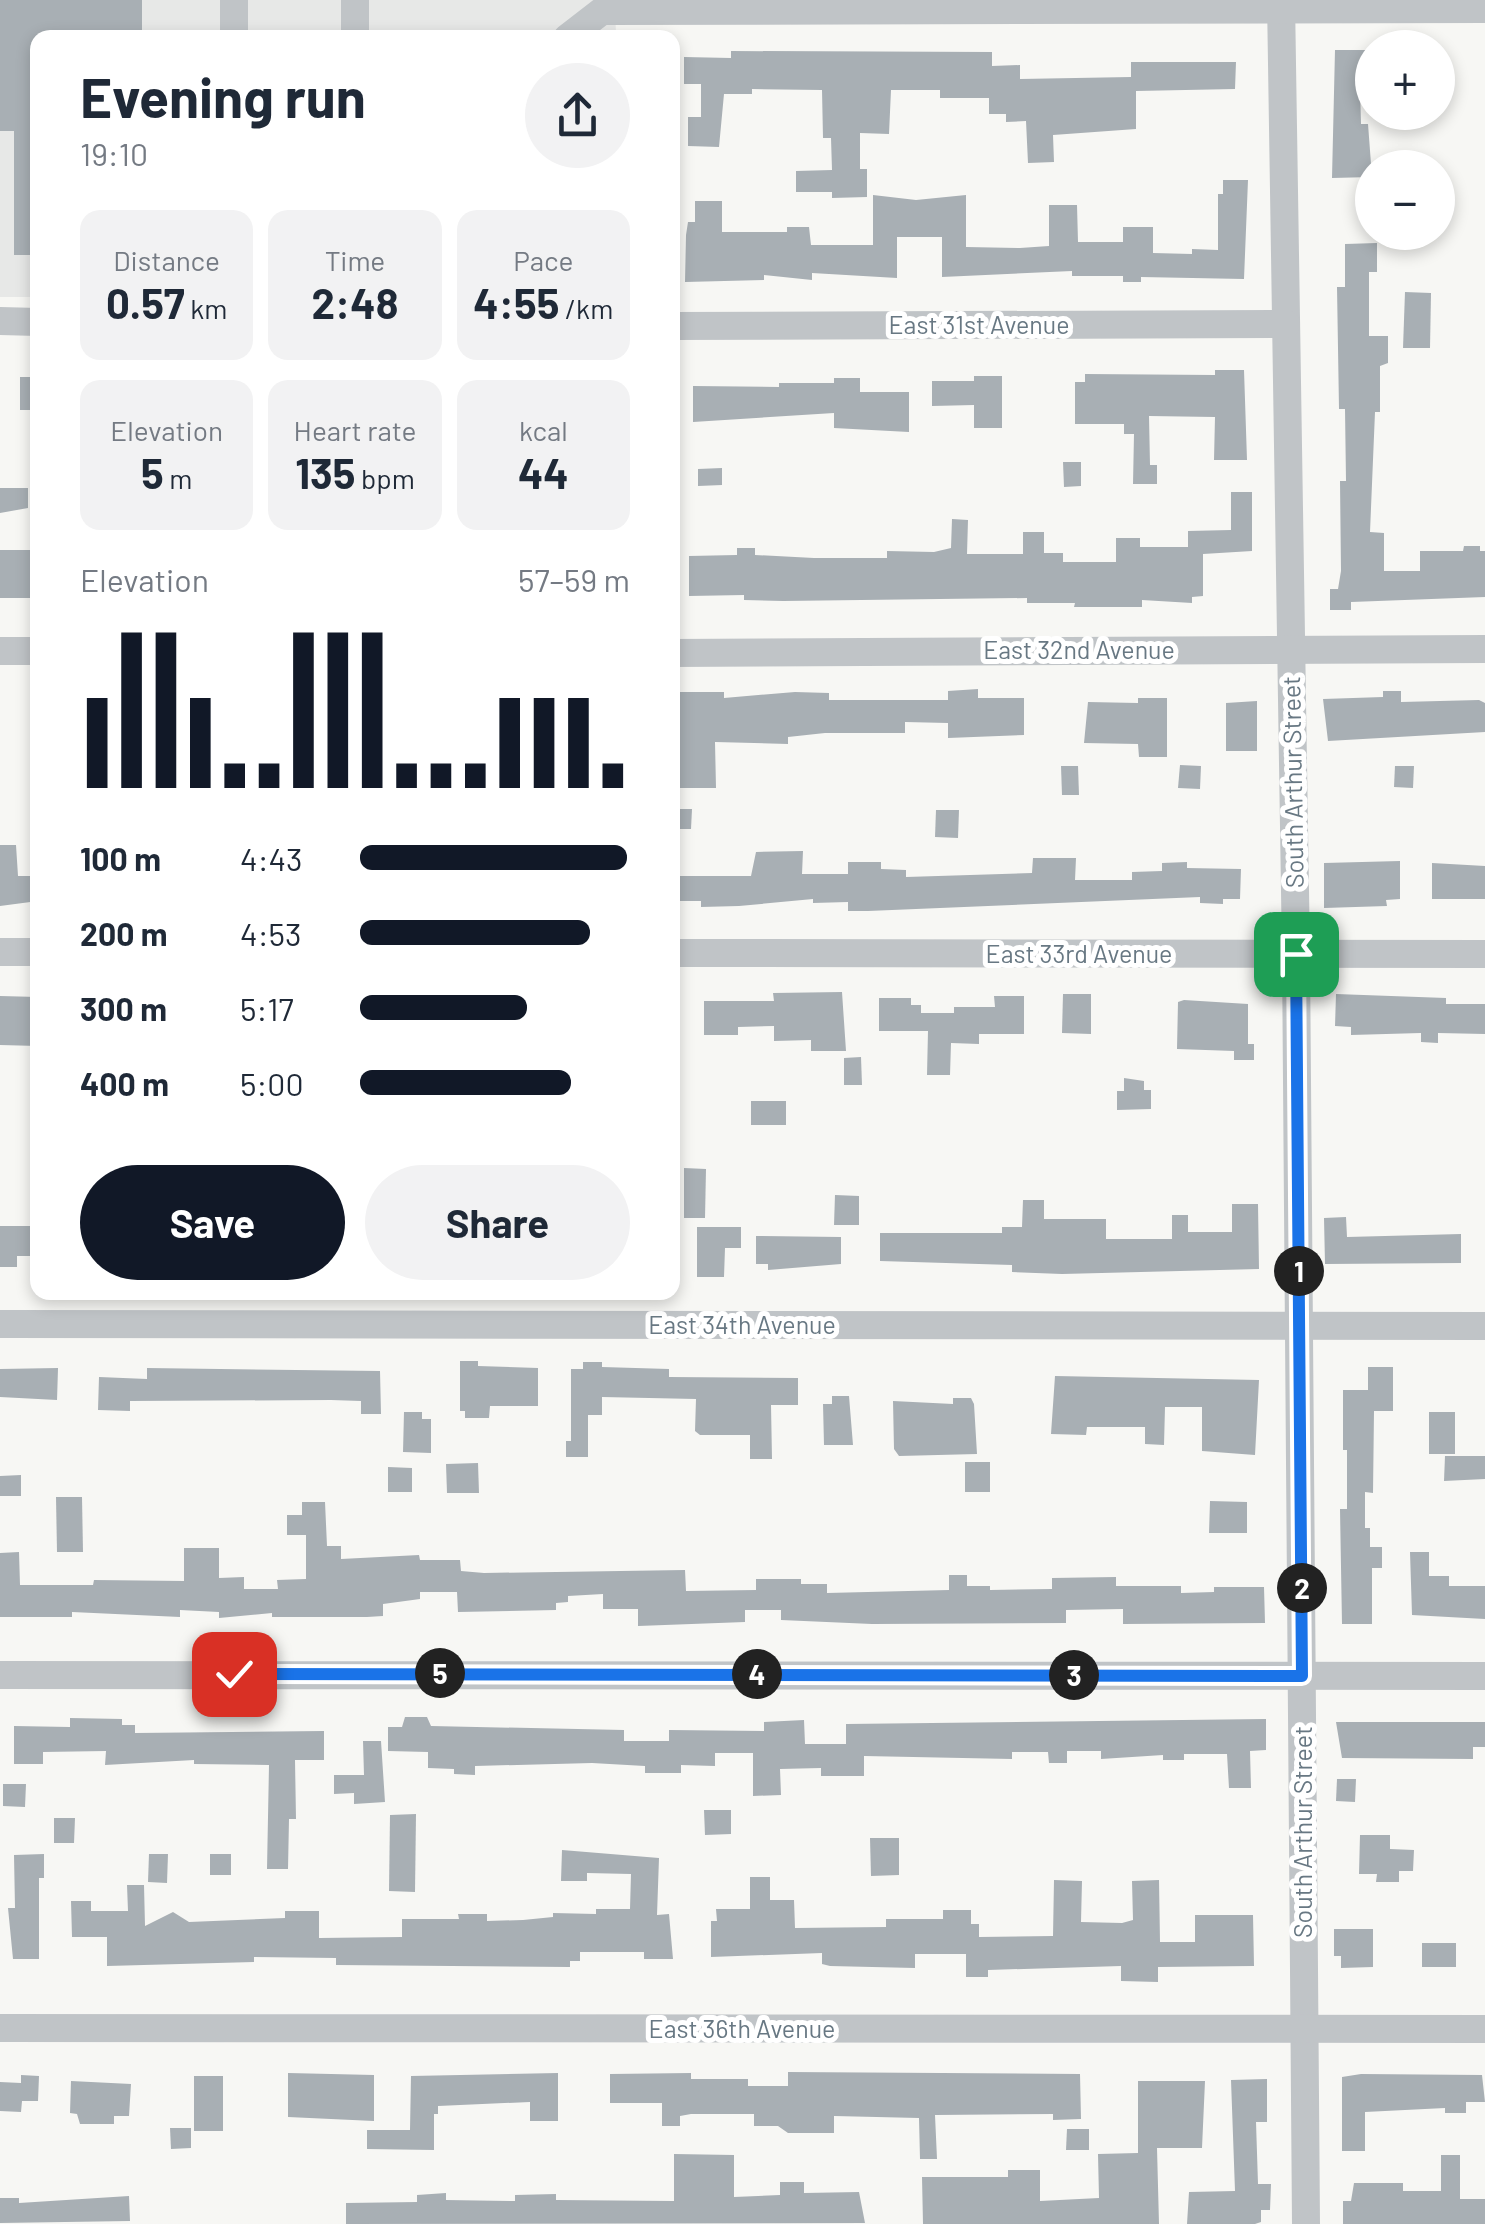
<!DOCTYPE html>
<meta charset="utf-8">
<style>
body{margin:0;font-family:Barlow,sans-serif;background:#f2f2f3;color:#1f2937;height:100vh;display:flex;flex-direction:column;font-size:38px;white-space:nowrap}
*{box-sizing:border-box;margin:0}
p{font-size:32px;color:#747a83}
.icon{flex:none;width:55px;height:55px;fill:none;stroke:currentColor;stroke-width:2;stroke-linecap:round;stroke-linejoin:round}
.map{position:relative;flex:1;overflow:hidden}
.drawer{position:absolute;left:30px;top:30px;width:650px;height:1270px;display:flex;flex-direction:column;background:#fff;border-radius:20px;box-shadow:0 5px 15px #0003}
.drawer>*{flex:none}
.tools{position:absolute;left:1355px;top:30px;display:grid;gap:20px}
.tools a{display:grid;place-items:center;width:100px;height:100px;border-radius:50%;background:#fff;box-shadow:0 5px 15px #0003;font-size:50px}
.pin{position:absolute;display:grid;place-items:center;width:85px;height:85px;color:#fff;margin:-42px;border-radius:20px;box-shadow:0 5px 15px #0006}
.km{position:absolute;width:50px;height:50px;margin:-25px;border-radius:50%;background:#222;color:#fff;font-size:28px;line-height:50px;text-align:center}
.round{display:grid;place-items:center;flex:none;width:105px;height:105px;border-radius:52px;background:#f2f2f3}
.headline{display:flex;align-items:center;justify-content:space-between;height:170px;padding:0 50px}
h1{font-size:55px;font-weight:700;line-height:75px}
.stats{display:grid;grid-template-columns:repeat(3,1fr);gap:15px;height:170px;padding:10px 50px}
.stats div{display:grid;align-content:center;border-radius:20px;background:#f2f2f3;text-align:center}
.stats b{font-size:42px;font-weight:700}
.stats small{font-size:28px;font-weight:400}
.stats p{font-size:28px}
.chart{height:280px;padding:20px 50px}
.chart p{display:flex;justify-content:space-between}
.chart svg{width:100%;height:180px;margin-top:10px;stroke:#111827;stroke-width:6}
.button{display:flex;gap:20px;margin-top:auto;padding:20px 50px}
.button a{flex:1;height:115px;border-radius:60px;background:#111827;color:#fff;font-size:40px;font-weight:700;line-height:115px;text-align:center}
.button a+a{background:#f2f2f3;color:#1f2937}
ul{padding:0 50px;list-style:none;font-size:32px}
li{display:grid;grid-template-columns:160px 120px 1fr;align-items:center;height:75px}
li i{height:25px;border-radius:12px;background:#111827}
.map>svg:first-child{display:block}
.built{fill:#e7e8e7}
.building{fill:#a8afb4}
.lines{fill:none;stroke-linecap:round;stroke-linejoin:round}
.minor{stroke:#c0c4c7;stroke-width:28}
.route-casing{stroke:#fff;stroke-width:20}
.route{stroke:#1a73e8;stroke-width:12}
.labels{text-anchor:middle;stroke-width:10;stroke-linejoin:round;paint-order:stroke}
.street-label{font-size:25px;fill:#687883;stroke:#fff}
</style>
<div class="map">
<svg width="1485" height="2224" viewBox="0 0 1485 2224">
<rect width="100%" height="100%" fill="#f7f7f4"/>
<!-- built -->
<path class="built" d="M0 0H615L616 37 38 38 37 297H0Z"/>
<!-- building -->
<g class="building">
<path d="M0 0H142V38H38V255H14V131H0Z"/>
<path d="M1335 50H1372V85H1360L1361 124H1368L1372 177 1332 178Z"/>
<path d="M731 51 992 52V66L1020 65V79L1131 77V62H1236L1235 89 1136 91V129L1053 135 1054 162 1028 163 1026 121 1006 122V114H989V98H940V90H891L889 134 860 133V169H867V197L832 198V192H796V171L832 170 831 138H823L822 90 752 89V94H724L719 147 688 146V117H701V84H684V57L731 58Z"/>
<path d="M1223 180H1248L1244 279 1141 277V282H1123V276H1072V271L942 277V237H897V278L812 273V280L764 275V280L685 282 686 235 688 222H695V201H722V232H787V227H809L811 245H873V195L916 200 966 195V247L1020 248 1049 246V205H1077L1078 242H1123V227H1153V253L1192 254V249L1218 250V194H1223Z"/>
<path d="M1377 243V272H1369V336H1388V363L1380 366V412H1375L1370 532 1384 533V571H1420V551H1463L1464 546H1480V551H1485V597L1351 602V610H1330V589H1338L1341 571 1340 481H1346L1345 409H1339L1337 287H1345V244Z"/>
<path d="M1405 292 1431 293 1430 348H1403Z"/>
<path d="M1215 370H1244L1247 460H1214L1215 417 1149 416 1150 465H1157V484H1133L1134 434H1124V424H1075V382H1085V374L1215 375Z"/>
<path d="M974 376H1002V428H974V405L932 406V381H974Z"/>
<rect x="20" y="377" width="18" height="33"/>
<path d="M834 378H860V392H909V432L834 428V413L693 422V386L779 387V383H834Z"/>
<path d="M1063 462H1081V486L1064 487Z"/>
<path d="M722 468V485L698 486V469Z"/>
<path d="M0 488H28V508L0 513Z"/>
<path d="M1231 492H1252V551L1203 554V596L1192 597V603L1142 600V607H1074L1075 603H1027V598L783 601 744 600V595L689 596V556L737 555V548H755V555L814 558H887V551L934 552 951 548 952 519 968 520 967 554H1023V532H1044V553H1063V562H1116V538H1140V547H1188V531L1231 530Z"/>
<rect x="0" y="550" width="38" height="48"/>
<path d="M978 689V698H1024V735L948 738V723L905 722V733H825L788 737V744L715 742 716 788H677L672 692H724V698L795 692 829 693V700H948V691Z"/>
<path d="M1383 691H1401V702L1479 700 1485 703V732L1328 741 1323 699 1383 697Z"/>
<path d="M1138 698H1167V757H1139L1138 744 1084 743 1088 702 1138 703Z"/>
<path d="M1257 701V751H1226V703Z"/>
<path d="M1180 765 1201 766 1200 789 1178 788Z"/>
<path d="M1061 766H1078L1079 795H1062Z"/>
<path d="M1395 766H1414L1413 788 1394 787Z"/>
<path d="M672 809H692L691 829H672Z"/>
<path d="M936 810H959L958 838 935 837Z"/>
<path d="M0 845H16L18 876H38V901L0 906Z"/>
<path d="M803 851 802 874H848V862H881V869L906 870V877L1032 873 1033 858H1076L1075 880H1132V872L1162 871V863L1187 862V868L1241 869 1240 899H1223V904L1200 903V897L868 911H848V902L813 903V899L739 906 701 907V901H672V876H751L756 852Z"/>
<path d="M1400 861V899L1386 900 1387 906 1324 908V863Z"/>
<path d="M1432 863 1485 866V899H1432Z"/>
<path d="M842 992 846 1051H811V1040L774 1041V1026L738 1027V1035H704V1001H774L773 993Z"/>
<path d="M1063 994H1091V1034L1062 1033Z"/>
<path d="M1336 994 1446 998V1004H1485V1034L1438 1033V1043L1421 1042V1033L1351 1035V1027L1335 1026Z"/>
<path d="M0 996 38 997V1046L0 1045Z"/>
<path d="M994 996H1024V1034H979V1044L951 1043 950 1075H927L928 1031H879V998H911V1005H921V1013H954V1007H995Z"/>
<path d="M1184 1000 1248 1004V1044H1254V1060H1234V1051L1177 1049 1178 1002Z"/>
<path d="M861 1057 862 1085H844V1058Z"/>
<path d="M1124 1078 1144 1081V1090H1151V1109L1117 1110V1091H1124Z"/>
<rect x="751" y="1101" width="35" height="24"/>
<path d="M684 1168 706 1169 705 1218H684Z"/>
<path d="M835 1195 859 1196V1225H834Z"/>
<path d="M1023 1200H1044V1219H1106V1239H1172V1215H1188V1232H1232V1204H1258L1259 1269 1062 1274 1012 1272V1265L880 1261V1233H1002V1227H1022Z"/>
<path d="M1346 1217 1347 1237 1461 1234V1263L1325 1264 1324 1218Z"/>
<path d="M0 1226H38V1256H17V1267H0Z"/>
<path d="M697 1227H741V1248H725L724 1277H697Z"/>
<path d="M756 1236 841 1237V1264L768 1270V1264H756Z"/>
<path d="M460 1361H478V1366L538 1368V1406H490L489 1418H465V1411H460Z"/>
<path d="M583 1362H602V1367L669 1369V1377L798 1378V1405H771L772 1459H750V1435H700L695 1431 696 1399 602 1397V1415H588V1457H566V1441H571V1369H583Z"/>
<path d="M1368 1367H1393V1411H1374L1373 1493 1365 1492V1528H1370V1547H1382V1568H1372V1624H1342L1340 1509H1347V1450H1343V1390H1368Z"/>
<path d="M58 1368 57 1400 0 1397V1369Z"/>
<path d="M147 1368 380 1371 381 1414H361V1401L331 1400 130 1401V1411L98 1410 99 1377 147 1379Z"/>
<path d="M1055 1376 1259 1380 1255 1455 1202 1451V1407H1165L1164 1445 1145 1444V1427H1087L1086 1435 1051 1434Z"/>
<path d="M832 1396H849L853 1445H824L823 1404H832Z"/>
<path d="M953 1398H971L974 1404 977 1454 899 1456 894 1449 893 1401 953 1404Z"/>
<path d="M404 1412H422V1419H431V1453L403 1452Z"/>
<rect x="1429" y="1412" width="26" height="42"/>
<path d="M1445 1456H1485V1479L1444 1481Z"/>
<rect x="965" y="1462" width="25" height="30"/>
<path d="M478 1463 479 1493H447L446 1464Z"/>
<path d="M388 1467 412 1468V1492H388Z"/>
<path d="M21 1475V1496H0V1476Z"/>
<path d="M56 1497H82L83 1552H57Z"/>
<path d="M1210 1501 1247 1502V1533H1209Z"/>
<path d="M302 1502H325L327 1546H341V1559L419 1555 420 1560H460L461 1571 484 1573 685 1570 686 1591 756 1590V1579H801V1584H827V1593L949 1590V1575H967V1586H990V1590L1052 1589V1578L1116 1577V1586H1181V1593L1214 1592V1587H1264L1265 1623 1123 1624V1609L1066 1610V1623L872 1624 781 1620V1610H745V1622L638 1626V1609H603V1594L568 1596V1602L556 1603V1610L458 1612 457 1592H420V1599L383 1604V1616L367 1617H272V1613L219 1618V1612L180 1610V1617L72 1612V1617H0V1553L19 1552 20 1585H93L94 1580 184 1581V1548H219V1578L244 1577V1589H278L277 1580 306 1579V1535H287V1515H302Z"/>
<path d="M1410 1552H1429V1576H1449V1586H1485V1619L1412 1615Z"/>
<path d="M405 1717H427L431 1726 624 1730V1741H669V1730L764 1731V1722L804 1720 805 1744H846V1724L1266 1719V1750L1250 1751 1251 1788H1229L1227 1754H1184V1760H1163V1755L1101 1759V1751H1067V1763H1049L1048 1752H1012V1759L864 1756V1776H821V1768L780 1769 781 1795 753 1796V1753H715V1766L681 1765V1773H645V1766L592 1763 475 1766V1775L454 1774V1769L428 1768V1752L388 1751V1727H402Z"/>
<path d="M70 1718 122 1719V1725H135V1733L324 1731V1760H295L296 1819H289L288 1869H267L269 1765 194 1764V1760L105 1765 106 1751 43 1752V1764H14V1726L70 1727Z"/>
<path d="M1336 1722H1485V1747H1473V1759L1342 1758Z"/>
<path d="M363 1741H381L385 1802 354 1804V1793L334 1794V1775H364Z"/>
<path d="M1337 1779H1356L1355 1802 1336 1801Z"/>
<path d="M3 1784H26L25 1807 3 1806Z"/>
<path d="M704 1810H731V1834L705 1835Z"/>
<path d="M416 1814 415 1892 389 1891 390 1815Z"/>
<path d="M54 1818H75L74 1843H54Z"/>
<path d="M1360 1835H1390V1849L1414 1850 1413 1871H1399V1882H1376L1377 1874H1359Z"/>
<path d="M870 1838H899V1875L871 1876Z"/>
<path d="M562 1850 659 1858 657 1915 669 1914 673 1959H644V1952H580V1961H570V1967L336 1965V1958L254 1957V1962L107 1966V1937H72L71 1901H91V1911H128L127 1885H144L145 1926 173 1912 189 1922 285 1918V1911H319V1938L402 1937V1919H459L458 1914H487V1921L523 1920 553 1917V1913L596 1914V1909H630L631 1874 587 1873V1881H561Z"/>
<path d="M44 1854V1878H39V1959H13L8 1908H15L14 1855Z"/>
<path d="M149 1854H168L167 1883 148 1882Z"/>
<rect x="210" y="1854" width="21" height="21"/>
<path d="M750 1877H770V1900H794L795 1928 886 1927V1919H943V1910H971V1924H979V1937L1053 1936 1054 1880 1082 1881 1081 1922 1122 1923 1133 1920 1132 1881 1159 1880 1160 1942H1195V1915H1253L1254 1966 1158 1967V1982L1121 1981V1966L988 1970V1977H966V1954H915V1968L830 1966 822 1964V1953L711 1957V1921H717L716 1909H750Z"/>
<path d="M1334 1929H1373V1967L1341 1968V1956H1334Z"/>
<rect x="1422" y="1943" width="34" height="24"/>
<path d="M788 2072 1080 2074 1081 2119 1053 2120V2114L935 2115 937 2159H920L919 2118 834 2116V2133H788L778 2126H754V2114H691L680 2116V2126H662V2103H610V2074L691 2073V2079H748V2086H788Z"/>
<path d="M288 2073 374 2075V2121L288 2117Z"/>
<path d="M558 2073V2121H530V2102L438 2106V2114H434V2150L367 2149V2130H410L411 2076Z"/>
<path d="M1361 2074 1482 2075 1485 2102H1466V2113H1445V2108L1365 2112V2151H1342V2077Z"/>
<path d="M21 2075 39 2076 38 2101H22L21 2112 0 2111V2082L21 2083Z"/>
<rect x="194" y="2076" width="29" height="55"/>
<path d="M1267 2079V2122H1256L1258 2184H1271L1270 2210H1261V2222L1255 2224H1187L1189 2192 1235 2191 1231 2080Z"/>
<path d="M71 2081 131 2084 129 2116H114V2124H80L77 2114 70 2113Z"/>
<path d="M1138 2081H1205L1202 2148H1157L1159 2224H923L922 2177H1008V2170H1040V2201L1099 2198 1098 2154 1138 2153Z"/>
<path d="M170 2128H191V2148L171 2149Z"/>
<path d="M1067 2129H1089V2150H1066Z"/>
<path d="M674 2154 734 2155V2197L780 2195V2182H804V2193L859 2192 865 2223 346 2224V2203L417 2202V2195L446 2193V2200L515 2201V2195L556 2194V2200L674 2201Z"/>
<path d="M1441 2155H1460V2199H1485V2224H1343V2201H1351L1354 2183H1403V2191H1441Z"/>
<path d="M129 2196 130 2221 0 2223V2198H19V2203Z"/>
</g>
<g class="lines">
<!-- minor -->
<g class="minor">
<path d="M234 0V38"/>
<path d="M1281 0 1296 954 1306 2224"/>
<path d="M355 38V0"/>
<path d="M567 38 602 11 1485 9"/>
<path d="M0 321 38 322"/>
<path d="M672 326 1286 324"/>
<path d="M0 651H38"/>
<path d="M672 653 1485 649"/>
<path d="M0 952H38"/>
<path d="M672 953 1485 954"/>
<path d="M0 1324 1485 1326"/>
<path d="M0 1675 1485 1676"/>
<path d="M0 2028 1485 2029"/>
</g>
</g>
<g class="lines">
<defs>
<path id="route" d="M234 1674 1302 1676 1296 954"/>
</defs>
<!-- route casing -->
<use href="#route" class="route-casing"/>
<!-- route -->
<use href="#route" class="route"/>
</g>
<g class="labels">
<!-- street labels -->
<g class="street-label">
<text x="979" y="334">East 31st Avenue</text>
<text x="1079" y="659">East 32nd Avenue</text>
<text transform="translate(1293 782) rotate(-91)" y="9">South Arthur Street</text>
<text x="1079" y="963">East 33rd Avenue</text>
<text x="742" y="1334">East 34th Avenue</text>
<text transform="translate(1303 1832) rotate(-90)" y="9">South Arthur Street</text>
<text x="742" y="2038">East 36th Avenue</text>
</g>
</g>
</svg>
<div class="tools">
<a>+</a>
<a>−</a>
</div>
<div class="pin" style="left:1296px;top:954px;background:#1e9e55"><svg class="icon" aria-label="arrive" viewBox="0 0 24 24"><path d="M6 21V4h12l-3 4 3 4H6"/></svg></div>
<div class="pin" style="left:234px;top:1674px;background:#d93025"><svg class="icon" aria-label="check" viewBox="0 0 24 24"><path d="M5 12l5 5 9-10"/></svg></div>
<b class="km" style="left:1299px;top:1271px">1</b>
<b class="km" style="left:1302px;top:1588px">2</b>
<b class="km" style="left:1074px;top:1675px">3</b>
<b class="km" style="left:757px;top:1674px">4</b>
<b class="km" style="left:440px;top:1673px">5</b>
<section class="drawer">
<div class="headline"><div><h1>Evening run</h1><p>19:10</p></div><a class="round"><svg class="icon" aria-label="share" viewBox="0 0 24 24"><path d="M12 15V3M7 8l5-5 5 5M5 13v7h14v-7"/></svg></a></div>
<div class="stats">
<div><p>Distance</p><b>0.57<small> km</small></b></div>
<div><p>Time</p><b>2:48</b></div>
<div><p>Pace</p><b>4:55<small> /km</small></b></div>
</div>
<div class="stats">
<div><p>Elevation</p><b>5<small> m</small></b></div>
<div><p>Heart rate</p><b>135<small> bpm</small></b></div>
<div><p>kcal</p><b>44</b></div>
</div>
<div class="chart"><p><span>Elevation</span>57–59 m</p>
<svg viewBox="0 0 160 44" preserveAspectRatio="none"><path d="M5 44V22M15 44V6M25 44V6M35 44V22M45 44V38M55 44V38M65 44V6M75 44V6M85 44V6M95 44V38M105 44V38M115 44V38M125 44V22M135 44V22M145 44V22M155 44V38"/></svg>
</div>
<ul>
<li><b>100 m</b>4:43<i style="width:99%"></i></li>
<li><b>200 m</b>4:53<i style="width:85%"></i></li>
<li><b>300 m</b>5:17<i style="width:62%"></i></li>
<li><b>400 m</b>5:00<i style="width:78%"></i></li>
</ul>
<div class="button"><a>Save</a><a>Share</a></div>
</section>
</div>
